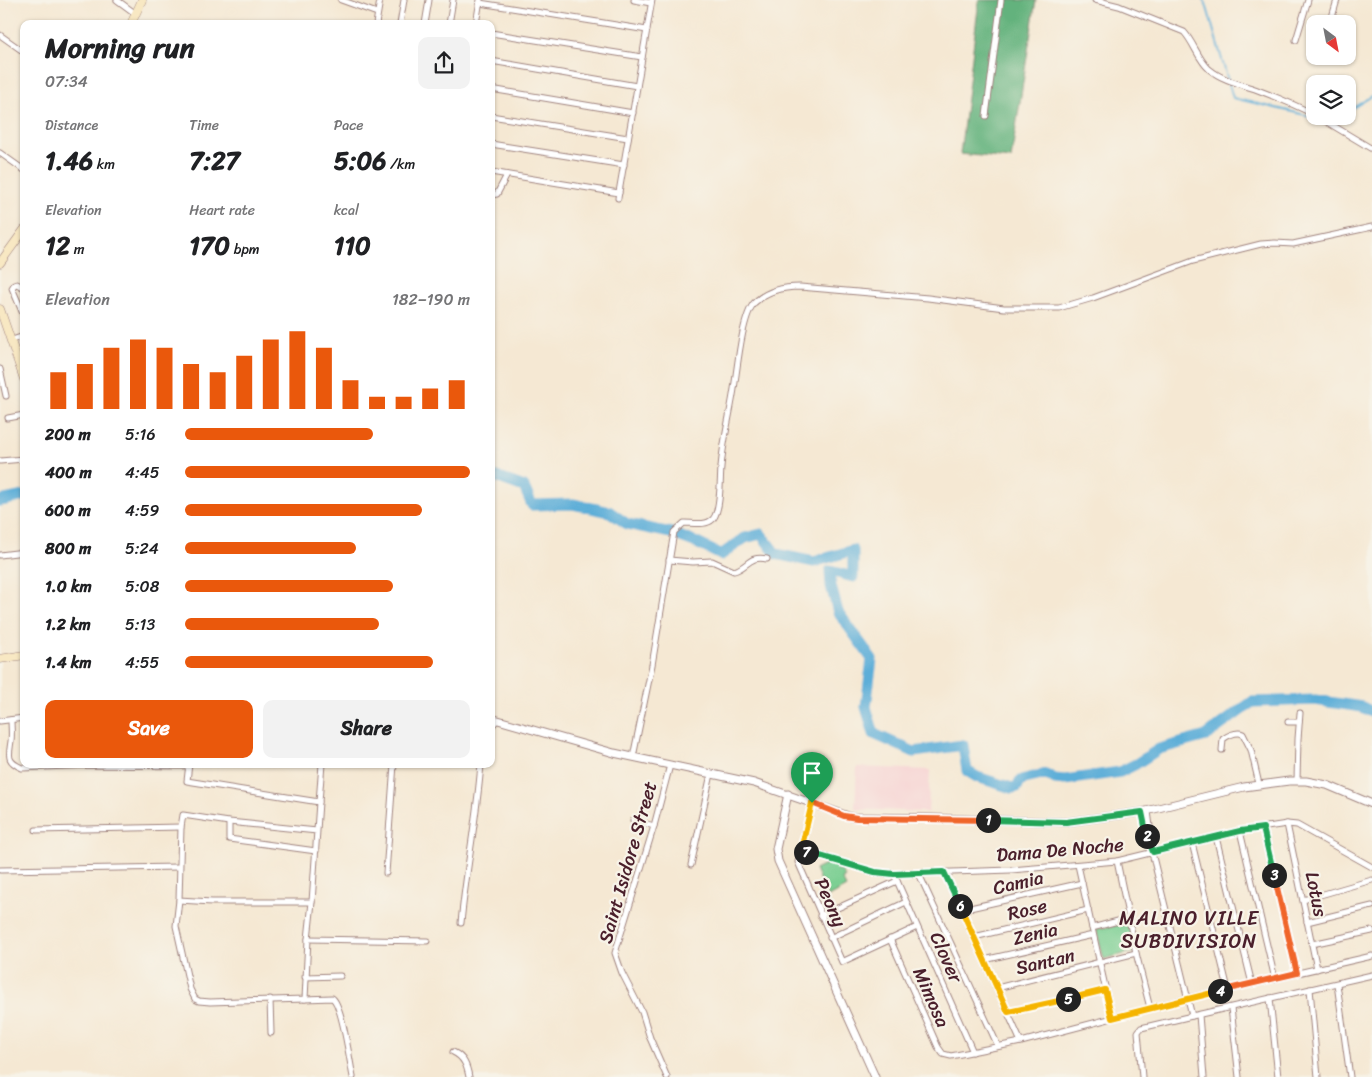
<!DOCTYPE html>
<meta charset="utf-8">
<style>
body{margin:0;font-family:Sriracha,sans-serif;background:#f2f2f2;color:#202124;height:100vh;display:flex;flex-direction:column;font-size:19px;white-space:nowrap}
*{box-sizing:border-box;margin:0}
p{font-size:16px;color:#757577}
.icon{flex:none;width:28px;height:28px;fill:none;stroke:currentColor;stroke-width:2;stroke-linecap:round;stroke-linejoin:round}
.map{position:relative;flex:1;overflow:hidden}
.side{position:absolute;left:20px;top:20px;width:475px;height:748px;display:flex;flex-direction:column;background:#fff;border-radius:10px;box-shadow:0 1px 4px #0004}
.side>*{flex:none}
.needle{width:32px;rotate:148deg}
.tools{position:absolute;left:1306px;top:15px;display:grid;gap:10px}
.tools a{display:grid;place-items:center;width:50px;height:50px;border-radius:10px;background:#fff;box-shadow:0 1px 4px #0004;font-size:25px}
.pin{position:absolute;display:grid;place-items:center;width:42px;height:42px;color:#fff;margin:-51px -21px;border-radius:50% 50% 50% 0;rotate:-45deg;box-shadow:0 0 5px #0007}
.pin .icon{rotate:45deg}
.km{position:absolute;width:25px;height:25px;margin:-12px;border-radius:50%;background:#222;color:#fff;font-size:14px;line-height:25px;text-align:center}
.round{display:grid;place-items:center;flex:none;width:52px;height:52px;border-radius:10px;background:#f2f2f2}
.headline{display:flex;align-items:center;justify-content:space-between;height:85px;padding:0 25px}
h1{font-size:28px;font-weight:700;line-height:38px}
.metrics{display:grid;grid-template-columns:repeat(3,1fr);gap:8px;height:85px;padding:5px 25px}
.metrics div{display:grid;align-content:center}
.metrics b{font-size:25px;font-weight:700}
.metrics small{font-size:14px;font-weight:400}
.metrics p{font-size:14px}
.chart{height:140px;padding:10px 25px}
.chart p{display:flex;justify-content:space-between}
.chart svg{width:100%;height:90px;margin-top:5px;stroke:#ea580c;stroke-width:6}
.cta{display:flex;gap:10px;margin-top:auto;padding:10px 25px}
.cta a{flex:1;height:58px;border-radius:10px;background:#ea580c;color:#fff;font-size:20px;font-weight:700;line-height:58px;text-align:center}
.cta a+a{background:#f2f2f2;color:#202124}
ul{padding:0 25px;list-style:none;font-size:16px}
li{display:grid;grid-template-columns:80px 60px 1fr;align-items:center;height:38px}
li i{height:12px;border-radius:6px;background:#ea580c}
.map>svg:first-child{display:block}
.built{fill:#f7cfd0}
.green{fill:#7bcf93;stroke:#62775f}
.forest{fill:#64b27d;stroke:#576854}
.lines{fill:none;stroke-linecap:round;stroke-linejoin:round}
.stream{stroke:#5daed8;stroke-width:2}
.river{stroke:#5daed8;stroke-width:11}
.minor-casing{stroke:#a0847f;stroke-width:7}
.tertiary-casing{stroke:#a0847f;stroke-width:9}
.secondary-casing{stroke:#a0847f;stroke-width:9}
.minor{stroke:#fff;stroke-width:5}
.tertiary{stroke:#fff;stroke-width:7}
.secondary{stroke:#f8e8c3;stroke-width:8}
.split-1-casing{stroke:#fff;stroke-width:10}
.split-2-casing{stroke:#fff;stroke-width:10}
.split-3-casing{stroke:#fff;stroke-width:10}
.split-4-casing{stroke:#fff;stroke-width:10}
.split-5-casing{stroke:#fff;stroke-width:10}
.split-6-casing{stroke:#fff;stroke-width:10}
.split-7-casing{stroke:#fff;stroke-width:10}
.split-8-casing{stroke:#fff;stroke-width:10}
.split-1{stroke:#f0652b;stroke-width:6}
.split-2{stroke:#22a559;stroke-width:6}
.split-3{stroke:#22a559;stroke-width:6}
.split-4{stroke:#f0652b;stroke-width:6}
.split-5{stroke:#f5b400;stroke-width:6}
.split-6{stroke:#f5b400;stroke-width:6}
.split-7{stroke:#22a559;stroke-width:6}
.split-8{stroke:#f5b400;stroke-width:6}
.labels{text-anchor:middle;stroke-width:4.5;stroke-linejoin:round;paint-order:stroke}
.street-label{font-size:19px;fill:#4a1f2b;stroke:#f7f3e8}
.neighbourhood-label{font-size:20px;letter-spacing:1px;fill:#4a1f2b;stroke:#f7f3e8}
</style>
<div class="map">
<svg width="1372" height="1077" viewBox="0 0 1372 1077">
<rect width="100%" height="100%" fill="#f7f3e8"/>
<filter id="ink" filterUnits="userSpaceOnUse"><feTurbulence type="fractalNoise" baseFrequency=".02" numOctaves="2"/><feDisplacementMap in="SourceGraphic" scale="10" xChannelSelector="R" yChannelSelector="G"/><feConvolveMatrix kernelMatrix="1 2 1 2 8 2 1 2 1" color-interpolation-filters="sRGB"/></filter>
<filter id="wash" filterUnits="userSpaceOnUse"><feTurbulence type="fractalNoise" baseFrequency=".0096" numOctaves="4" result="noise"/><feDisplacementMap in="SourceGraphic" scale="20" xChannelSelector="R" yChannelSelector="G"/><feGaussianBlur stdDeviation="1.12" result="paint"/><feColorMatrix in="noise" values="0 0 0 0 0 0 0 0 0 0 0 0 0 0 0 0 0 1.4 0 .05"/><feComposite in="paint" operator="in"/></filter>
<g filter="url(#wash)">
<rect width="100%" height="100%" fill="#f5e8d3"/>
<!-- built -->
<path class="built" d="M857 767 930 770 928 812 855 809Z"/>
<!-- green -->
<g class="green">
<path d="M833 861 838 871 841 870 845 877 842 879 846 887 828 897 815 870Z"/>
<path d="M1130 923 1136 951 1104 959 1096 929Z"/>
</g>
<!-- forest -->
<path class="forest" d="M979 0H1036L1011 159 960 154Z"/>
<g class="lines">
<!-- stream -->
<g class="stream">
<path d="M1204 0 1206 4 1233 98 1314 117"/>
<path d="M1348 111 1372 96"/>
<path d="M1328 120 1337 116"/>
</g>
<!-- river -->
<g class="river">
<path d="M491 475 524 487 532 505 573 504 610 512 627 524 671 533 697 543 721 555 745 538 761 534 776 554 814 562 853 550V577L830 571 831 586 838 612 872 659 866 707 874 734 914 752 963 745 967 771 977 777 1012 788 1017 787 1020 781 1025 779 1046 774 1055 779 1065 780 1120 772 1136 764 1159 749 1206 736 1252 702 1315 700 1362 707 1372 712"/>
<path d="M0 501 24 496"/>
</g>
</g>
</g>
<g filter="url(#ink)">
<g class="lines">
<defs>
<g id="minor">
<path d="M117 0 136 14"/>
<path d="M341 0 377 13"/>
<path d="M634 0 651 3"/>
<path d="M1095 0 1119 6 1184 32C1194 43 1198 59 1209 69 1222 80 1240 84 1255 89 1276 97 1296 105 1315 115"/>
<path d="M480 3 647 30"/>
<path d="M376 24 380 0"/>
<path d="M400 24 404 0"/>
<path d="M425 24 429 0"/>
<path d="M449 24 453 0"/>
<path d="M476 24 480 0"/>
<path d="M1330 24 1337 0"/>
<path d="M491 33 642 57"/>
<path d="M0 35 24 52"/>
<path d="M1296 40 1308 0"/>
<path d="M491 61 637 86"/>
<path d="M491 89 633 113"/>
<path d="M491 116 628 138"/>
<path d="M986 116 1001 0"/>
<path d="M1317 116 1372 149"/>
<path d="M491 144 624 165"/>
<path d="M0 153 24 170"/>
<path d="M491 172 619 193"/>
<path d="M491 195 497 194 507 175"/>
<path d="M618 198 652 0"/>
<path d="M24 288 17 284 14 285 12 288 24 316"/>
<path d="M12 340 24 336"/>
<path d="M0 369 6 396"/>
<path d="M8 418 24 415"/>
<path d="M0 461 24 459"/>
<path d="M0 555 24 552"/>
<path d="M669 560 693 562 712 561 734 571C748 567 749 555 767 559"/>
<path d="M11 720C11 727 12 734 11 741 9 756 6 761 22 768L90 765 189 766"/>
<path d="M0 721 24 718"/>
<path d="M1288 722H1299"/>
<path d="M491 727 497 720"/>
<path d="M1222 750 1223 739C1229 735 1236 731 1243 734L1251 750 1259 784"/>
<path d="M633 757 652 665 674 532 684 523C693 523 706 526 713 519 721 510 720 479 721 467 723 443 729 419 733 395 737 374 741 318 754 303 767 290 783 287 800 287L928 298 1004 308H1059L1093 298 1193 261 1261 244 1275 243 1293 244 1372 227"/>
<path d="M189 764 187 781 319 802 322 764"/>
<path d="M1297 781 1298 739 1300 713"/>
<path d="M812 803 798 862 842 962 917 927"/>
<path d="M1148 811 1151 834 1150 840"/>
<path d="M1142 812 1192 1016 1372 975"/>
<path d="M633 820 654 826"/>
<path d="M229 822V839L316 851"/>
<path d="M1287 824 1317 969"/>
<path d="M1263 828 1297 973"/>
<path d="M36 830 181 827"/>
<path d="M317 831 229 822 183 815 181 827 179 900 212 902H312L319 802"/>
<path d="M1240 831 1275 979"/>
<path d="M1216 837 1252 984"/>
<path d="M1192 843 1228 989"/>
<path d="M801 850 875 872 894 874 1011 870 1117 861 1240 831 1287 824 1297 825 1372 867"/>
<path d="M1117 861 1136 953 1150 1008"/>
<path d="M691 865 711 774"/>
<path d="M1078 865 1112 1018"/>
<path d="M0 870 179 867"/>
<path d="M944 872 1021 1042"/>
<path d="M386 873 394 764"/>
<path d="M894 874 973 1052"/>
<path d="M919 874 998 1046"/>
<path d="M179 900 176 926 190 989 195 999 199 1001 210 1002 305 999 308 939 312 902"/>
<path d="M1303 900 1372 880"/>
<path d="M961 910 1082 883"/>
<path d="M820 916 897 881"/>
<path d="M1307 922 1372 906"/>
<path d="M461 923C466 870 477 817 481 764"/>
<path d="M1092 928 1129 918"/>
<path d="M974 937 1088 910"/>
<path d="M830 938 906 902"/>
<path d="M308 939 427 941"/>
<path d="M890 939 938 1047 943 1054 951 1056 1021 1042 1189 998 1372 956"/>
<path d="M1312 944 1372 931"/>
<path d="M984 960 1093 935"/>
<path d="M305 977 340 976"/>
<path d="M1337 984 1350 1077"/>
<path d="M997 988 1136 953"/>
<path d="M1310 989 1318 1077"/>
<path d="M1270 998 1278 1077"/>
<path d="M270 999 271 1033"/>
<path d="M305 999 332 998C342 1003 350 1063 353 1077"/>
<path d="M1231 1008 1239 1077"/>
<path d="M1008 1012 1105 990"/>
<path d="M1199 1015 1204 1077"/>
<path d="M453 1052C464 1057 467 1066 469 1077"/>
<path d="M667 1077 650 1038 642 1012 622 973 615 953 654 826 670 765"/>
<path d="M1142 1077 1138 1032 1141 1028 1192 1016"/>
</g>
<g id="tertiary">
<path d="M491 718 614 753 754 783 851 817 931 818 1066 822 1142 812 1244 787 1289 781H1306L1327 785 1372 804"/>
<path d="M788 794 776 849 778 861 875 1077"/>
</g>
<g id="secondary">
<path d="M131 24 142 0"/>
<path d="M0 263 24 230"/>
<path d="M0 309 24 379"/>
<path d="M0 659 24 655"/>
</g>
</defs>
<!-- minor casing -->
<use href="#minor" class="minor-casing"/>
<!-- tertiary casing -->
<use href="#tertiary" class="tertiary-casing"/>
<!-- secondary casing -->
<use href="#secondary" class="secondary-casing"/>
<!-- minor -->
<use href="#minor" class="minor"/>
<!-- tertiary -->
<use href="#tertiary" class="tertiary"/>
<!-- secondary -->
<use href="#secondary" class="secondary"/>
</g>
</g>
<g class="lines" filter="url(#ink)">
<defs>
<path id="split-1" d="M812 803 844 816 857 818 988 820"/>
<path id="split-2" d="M988 820 1066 822 1142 812 1147 836"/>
<path id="split-3" d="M1147 836 1153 852 1240 831 1263 828 1274 875"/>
<path id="split-4" d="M1220 991 1297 973 1274 875"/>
<path id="split-5" d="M1068 999 1105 990 1112 1018 1220 991"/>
<path id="split-6" d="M960 906 1008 1012 1068 999"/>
<path id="split-7" d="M806 852 875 872 894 874 944 872 960 906"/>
<path id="split-8" d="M806 852 801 850 812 803"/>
</defs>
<!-- split-1 casing -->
<use href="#split-1" class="split-1-casing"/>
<!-- split-2 casing -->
<use href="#split-2" class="split-2-casing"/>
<!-- split-3 casing -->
<use href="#split-3" class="split-3-casing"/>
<!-- split-4 casing -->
<use href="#split-4" class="split-4-casing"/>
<!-- split-5 casing -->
<use href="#split-5" class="split-5-casing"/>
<!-- split-6 casing -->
<use href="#split-6" class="split-6-casing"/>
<!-- split-7 casing -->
<use href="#split-7" class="split-7-casing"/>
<!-- split-8 casing -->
<use href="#split-8" class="split-8-casing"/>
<!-- split-1 -->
<use href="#split-1" class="split-1"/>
<!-- split-2 -->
<use href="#split-2" class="split-2"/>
<!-- split-3 -->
<use href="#split-3" class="split-3"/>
<!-- split-4 -->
<use href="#split-4" class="split-4"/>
<!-- split-5 -->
<use href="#split-5" class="split-5"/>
<!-- split-6 -->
<use href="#split-6" class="split-6"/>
<!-- split-7 -->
<use href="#split-7" class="split-7"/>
<!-- split-8 -->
<use href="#split-8" class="split-8"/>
</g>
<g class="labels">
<!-- street labels -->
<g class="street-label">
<text transform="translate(1060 849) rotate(-5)" y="7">Dama De Noche</text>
<text transform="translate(627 862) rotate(-74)" y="7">Saint Isidore Street</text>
<text transform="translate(1018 882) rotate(-13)" y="7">Camia</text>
<text transform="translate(1317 894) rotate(78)" y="7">Lotus</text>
<text transform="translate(831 902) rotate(66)" y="7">Peony</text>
<text transform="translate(1027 909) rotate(-13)" y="7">Rose</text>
<text transform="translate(1035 933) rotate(-13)" y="7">Zenia</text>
<text transform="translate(947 957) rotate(66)" y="7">Clover</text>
<text transform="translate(1045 961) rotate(-13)" y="7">Santan</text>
<text transform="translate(932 997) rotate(66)" y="7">Mimosa</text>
</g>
<!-- neighbourhood labels -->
<g class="neighbourhood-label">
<text x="1189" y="925">MALINO VILLE<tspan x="1189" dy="23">SUBDIVISION</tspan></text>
</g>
</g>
</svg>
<div class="tools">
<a><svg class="needle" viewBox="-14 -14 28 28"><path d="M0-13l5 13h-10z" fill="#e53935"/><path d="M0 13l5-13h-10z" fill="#757577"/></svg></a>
<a><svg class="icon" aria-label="layers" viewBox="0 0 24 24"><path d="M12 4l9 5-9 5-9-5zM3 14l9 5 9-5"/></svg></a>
</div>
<div class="pin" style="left:812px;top:803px;background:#1e9e55"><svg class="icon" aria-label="arrive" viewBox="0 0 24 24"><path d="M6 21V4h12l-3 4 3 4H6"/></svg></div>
<b class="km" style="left:988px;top:820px">1</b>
<b class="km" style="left:1147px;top:836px">2</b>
<b class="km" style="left:1274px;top:875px">3</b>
<b class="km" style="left:1220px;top:991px">4</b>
<b class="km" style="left:1068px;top:999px">5</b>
<b class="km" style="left:960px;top:906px">6</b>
<b class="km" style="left:806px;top:852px">7</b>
<section class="side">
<div class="headline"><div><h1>Morning run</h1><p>07:34</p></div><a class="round"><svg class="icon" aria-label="share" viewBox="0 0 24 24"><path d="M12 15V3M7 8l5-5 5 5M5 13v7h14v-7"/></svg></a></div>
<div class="metrics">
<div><p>Distance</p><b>1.46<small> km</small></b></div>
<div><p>Time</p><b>7:27</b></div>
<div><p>Pace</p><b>5:06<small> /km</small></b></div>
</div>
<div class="metrics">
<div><p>Elevation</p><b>12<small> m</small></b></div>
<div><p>Heart rate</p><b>170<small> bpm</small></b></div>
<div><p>kcal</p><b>110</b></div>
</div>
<div class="chart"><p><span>Elevation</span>182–190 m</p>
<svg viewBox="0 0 160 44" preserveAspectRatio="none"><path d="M5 44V26M15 44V22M25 44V14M35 44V10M45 44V14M55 44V22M65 44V26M75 44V18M85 44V10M95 44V6M105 44V14M115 44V30M125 44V38M135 44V38M145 44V34M155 44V30"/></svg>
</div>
<ul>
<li><b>200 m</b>5:16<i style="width:66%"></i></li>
<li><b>400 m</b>4:45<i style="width:100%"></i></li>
<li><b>600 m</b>4:59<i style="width:83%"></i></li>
<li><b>800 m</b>5:24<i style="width:60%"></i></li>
<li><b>1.0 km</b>5:08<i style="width:73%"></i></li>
<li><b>1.2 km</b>5:13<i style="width:68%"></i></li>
<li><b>1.4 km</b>4:55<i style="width:87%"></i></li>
</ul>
<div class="cta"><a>Save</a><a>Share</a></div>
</section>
</div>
